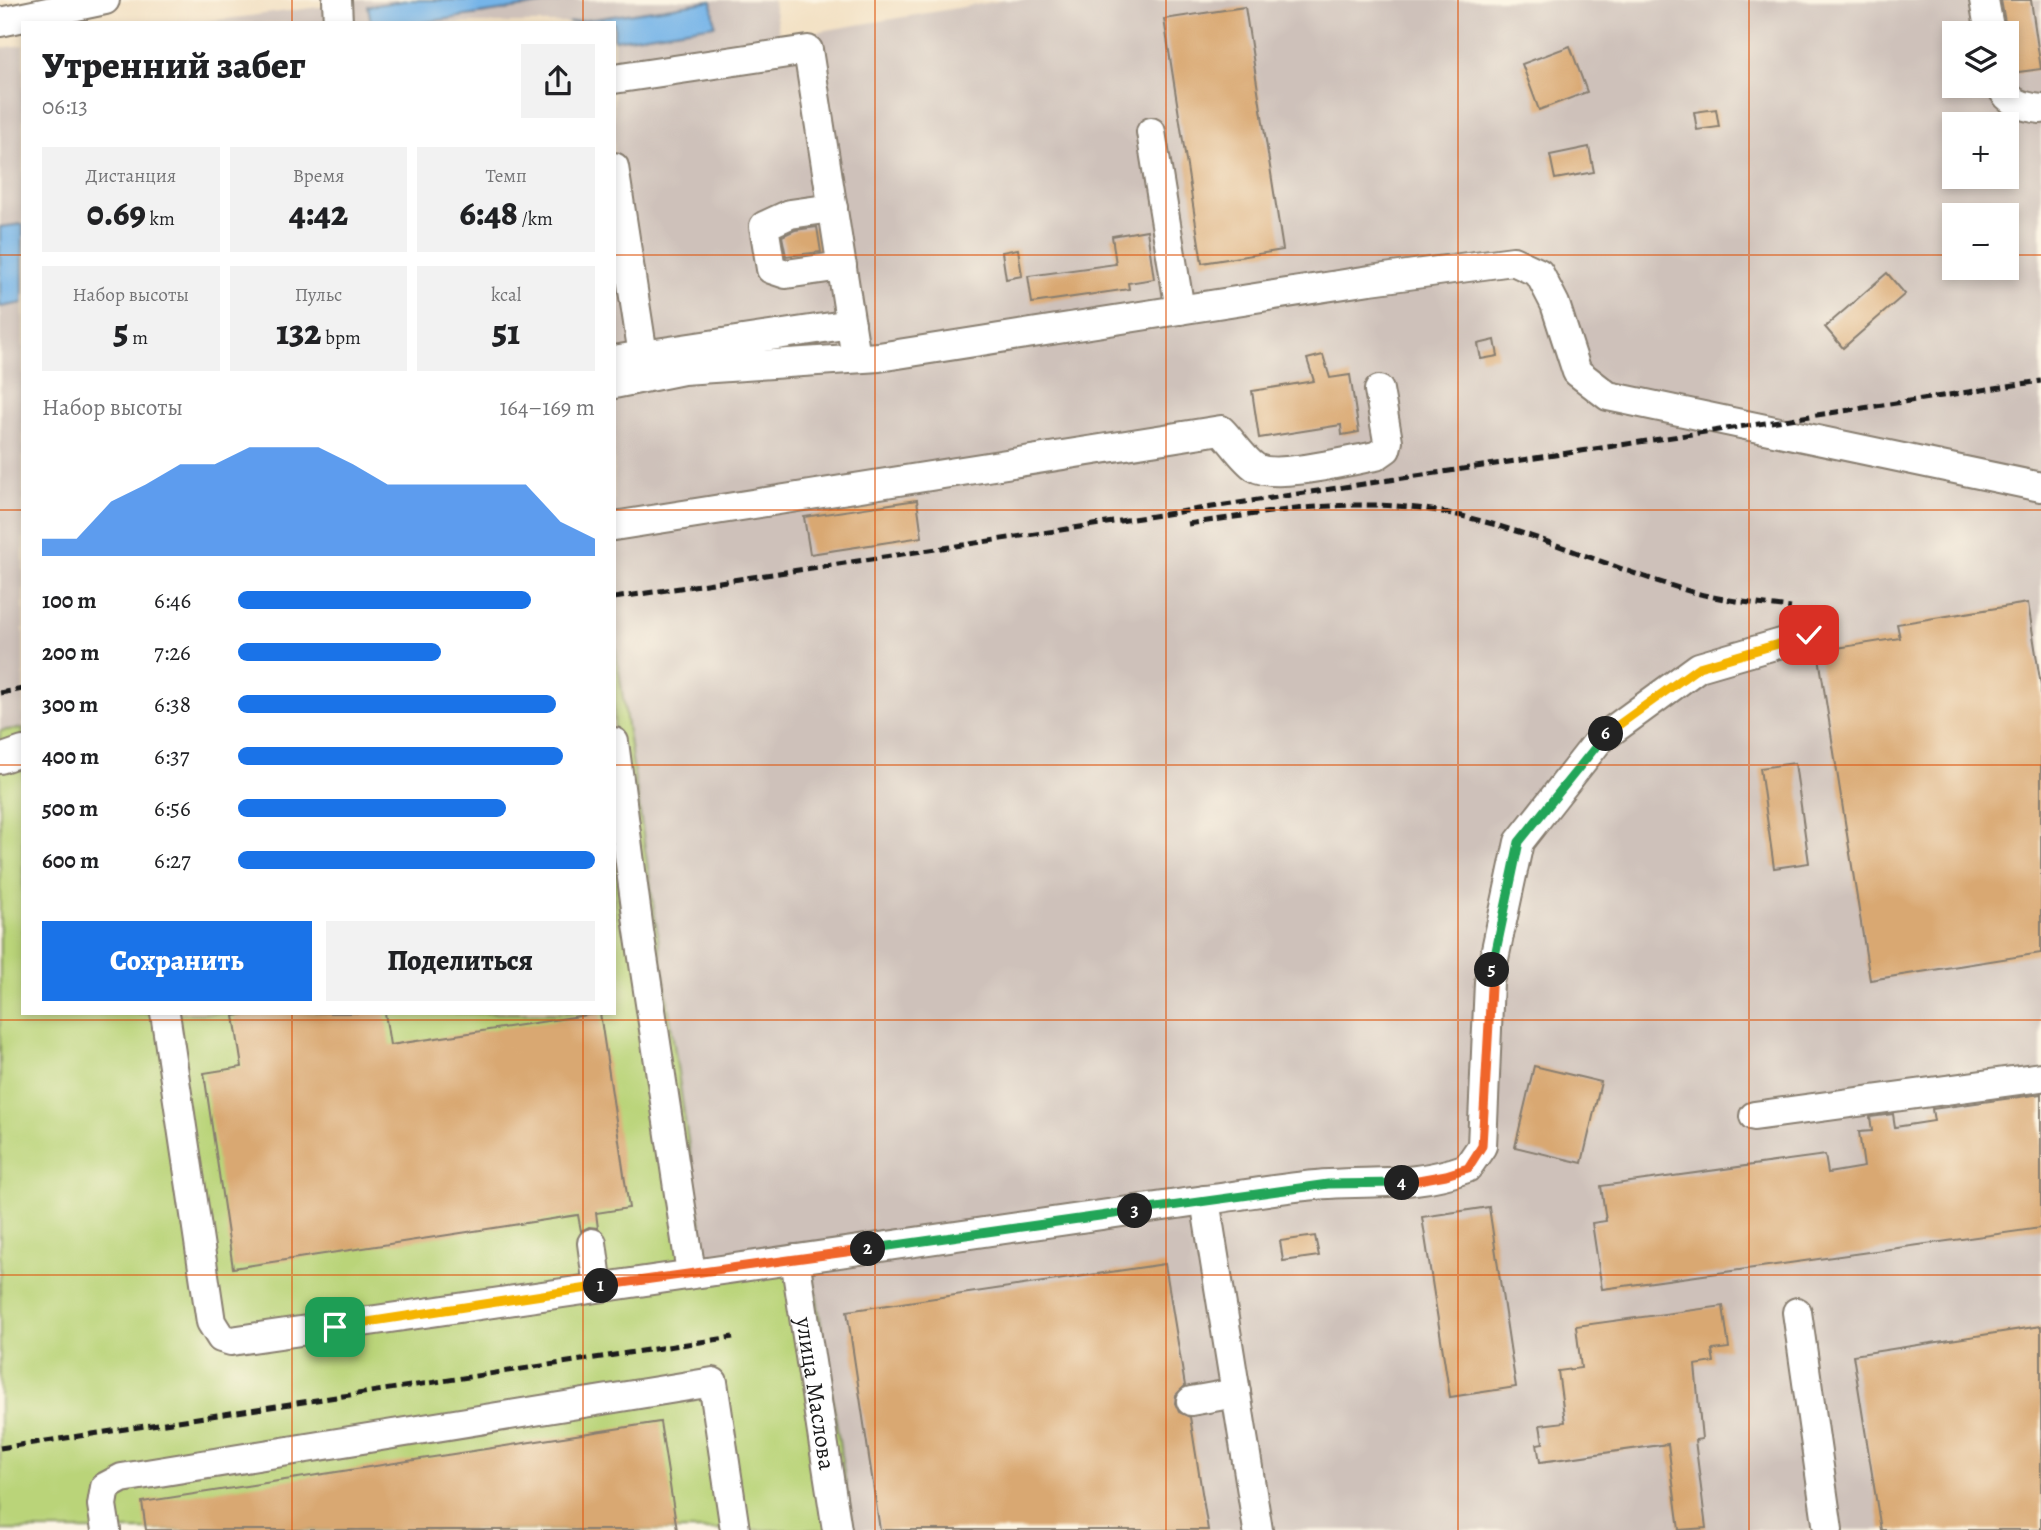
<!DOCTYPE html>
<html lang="ru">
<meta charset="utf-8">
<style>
body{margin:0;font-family:Alegreya,serif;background:#f2f2f2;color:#202124;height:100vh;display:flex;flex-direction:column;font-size:26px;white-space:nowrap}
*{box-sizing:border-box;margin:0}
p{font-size:23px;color:#757577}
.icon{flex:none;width:38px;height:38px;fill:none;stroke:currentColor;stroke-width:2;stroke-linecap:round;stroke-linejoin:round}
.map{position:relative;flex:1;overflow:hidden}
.details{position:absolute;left:21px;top:21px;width:595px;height:994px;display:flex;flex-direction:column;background:#fff;border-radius:0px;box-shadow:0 4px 10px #0003}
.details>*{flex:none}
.tools{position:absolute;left:1942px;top:21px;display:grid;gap:14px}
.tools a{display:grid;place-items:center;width:77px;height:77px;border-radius:0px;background:#fff;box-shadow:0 4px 10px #0003;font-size:35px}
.pin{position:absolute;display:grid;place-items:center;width:60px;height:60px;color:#fff;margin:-30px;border-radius:14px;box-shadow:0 4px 10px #0006}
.km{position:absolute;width:35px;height:35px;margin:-18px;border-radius:50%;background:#222;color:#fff;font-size:19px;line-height:35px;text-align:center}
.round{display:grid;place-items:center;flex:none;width:74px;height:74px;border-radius:0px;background:#f2f2f2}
.summary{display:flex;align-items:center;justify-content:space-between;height:119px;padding:0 21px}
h1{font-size:38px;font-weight:800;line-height:52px}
.stats{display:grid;grid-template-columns:repeat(3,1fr);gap:10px;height:119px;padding:7px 21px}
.stats div{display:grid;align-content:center;border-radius:0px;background:#f2f2f2;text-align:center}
.stats b{font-size:35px;font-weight:800}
.stats small{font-size:19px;font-weight:400}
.stats p{font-size:19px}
.chart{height:196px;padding:14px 21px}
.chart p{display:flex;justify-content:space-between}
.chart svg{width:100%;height:126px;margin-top:7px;fill:#1a73e8;opacity:.7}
.action{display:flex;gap:14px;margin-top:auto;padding:14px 21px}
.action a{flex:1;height:80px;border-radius:0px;background:#1a73e8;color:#fff;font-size:28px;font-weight:800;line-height:80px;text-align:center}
.action a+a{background:#f2f2f2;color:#202124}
ul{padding:0 21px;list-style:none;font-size:23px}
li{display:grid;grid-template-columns:112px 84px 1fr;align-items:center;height:52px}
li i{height:18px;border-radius:9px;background:#1a73e8}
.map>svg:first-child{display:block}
.industrial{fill:#cec1ba;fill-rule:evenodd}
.green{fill:#bad479;stroke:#6b784a;stroke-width:2}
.water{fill:#75b4e8;stroke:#486882;stroke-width:2}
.building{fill:#d9a872}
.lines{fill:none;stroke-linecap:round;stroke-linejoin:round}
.minor-casing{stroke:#887e70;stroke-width:32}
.minor{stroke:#fff;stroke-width:28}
.rail{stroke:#1c1c1c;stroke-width:5;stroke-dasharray:10 5;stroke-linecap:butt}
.split-1-casing{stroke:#fff;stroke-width:14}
.split-2-casing{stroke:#fff;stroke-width:14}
.split-3-casing{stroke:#fff;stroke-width:14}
.split-4-casing{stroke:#fff;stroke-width:14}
.split-5-casing{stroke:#fff;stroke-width:14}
.split-6-casing{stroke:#fff;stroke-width:14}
.split-7-casing{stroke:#fff;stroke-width:14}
.split-1{stroke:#f5b400;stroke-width:9}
.split-2{stroke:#f0652b;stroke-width:9}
.split-3{stroke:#22a559;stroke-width:9}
.split-4{stroke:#22a559;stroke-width:9}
.split-5{stroke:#f0652b;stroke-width:9}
.split-6{stroke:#22a559;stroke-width:9}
.split-7{stroke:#f5b400;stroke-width:9}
.grid{fill:none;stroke:#de560d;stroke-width:2;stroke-opacity:0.55}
.labels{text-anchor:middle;stroke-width:5;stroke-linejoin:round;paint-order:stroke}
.street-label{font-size:24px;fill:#1c1c1c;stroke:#fcf5e5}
</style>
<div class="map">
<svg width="2041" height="1530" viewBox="0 0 2041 1530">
<rect width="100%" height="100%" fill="#fcf5e5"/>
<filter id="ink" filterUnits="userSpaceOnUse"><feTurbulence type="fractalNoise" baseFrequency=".0143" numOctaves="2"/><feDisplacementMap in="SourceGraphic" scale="14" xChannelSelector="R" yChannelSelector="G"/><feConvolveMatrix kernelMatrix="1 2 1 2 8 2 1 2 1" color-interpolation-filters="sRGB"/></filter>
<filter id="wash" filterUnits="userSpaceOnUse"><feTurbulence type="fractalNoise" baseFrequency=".00686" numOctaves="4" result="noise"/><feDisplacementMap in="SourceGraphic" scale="28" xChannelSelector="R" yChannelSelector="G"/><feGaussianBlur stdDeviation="1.57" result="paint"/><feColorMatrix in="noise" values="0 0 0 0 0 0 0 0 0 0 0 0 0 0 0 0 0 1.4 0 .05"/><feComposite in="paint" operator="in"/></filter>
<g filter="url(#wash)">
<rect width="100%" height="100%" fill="#f3e1c4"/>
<!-- industrial -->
<g class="industrial">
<path d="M327 0H773L780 38 1004 0H2041V1530H853L812 1269 710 1284 614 637V23H195L327 6ZM1955 33H2007V86H1955ZM1955 124H2007V177H1955ZM1955 215H2007V268H1955Z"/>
<path d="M23 45V728L0 731V48Z"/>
</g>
<!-- green -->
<path class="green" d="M614 637 709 1283 812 1269 853 1530H0V731L23 728V1013H614Z"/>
<!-- water -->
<g class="water">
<path d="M409 0H571L420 23H371L368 6Z"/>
<path d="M712 1 715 25 614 40V23H568Z"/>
<path d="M23 224V303L0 307V227Z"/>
</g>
<g id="blocks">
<!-- building -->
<g class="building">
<path d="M2001 0H2031L2041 69 2011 73 2007 71V33Z"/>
<path d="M1245 7 1283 250 1202 263 1164 19Z"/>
<path d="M1570 46 1587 92 1539 110 1522 64Z"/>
<path d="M1716 109 1719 127 1697 130 1694 112Z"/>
<path d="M1589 147 1594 172 1555 179 1550 155Z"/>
<path d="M817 227 821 252 786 256 782 236 795 230Z"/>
<path d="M1147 230 1154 279 1128 283 1129 289 1032 303 1028 276 1116 264 1112 236Z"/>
<path d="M1018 249 1022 276 1006 279 1002 252Z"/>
<path d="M1887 273 1905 294 1843 348 1825 327Z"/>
<path d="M1495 340 1498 356 1481 359 1478 344Z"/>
<path d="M1323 355 1330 378 1350 375 1359 432 1342 435 1341 425 1259 438 1252 391 1314 381 1307 359Z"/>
<path d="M917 500 922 537 810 554 804 517Z"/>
<path d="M2028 603 2041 686V953L1870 980 1818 651 1900 638 1897 624Z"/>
<path d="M1795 763 1809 863 1774 868 1760 768Z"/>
<path d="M252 1013H385L390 1045 600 1013 629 1208 596 1213 598 1228 589 1227 581 1231 578 1215 233 1268 204 1073 242 1067 234 1016Z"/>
<path d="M1534 1066 1601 1082 1582 1163 1515 1147Z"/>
<path d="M2041 1094V1228L1602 1289 1592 1223 1606 1221 1601 1186 1825 1155 1828 1173 1864 1167 1859 1132 1872 1131 1870 1117 1893 1114 1895 1127 1934 1121 1932 1109Z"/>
<path d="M1489 1207 1516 1387 1450 1397 1422 1217Z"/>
<path d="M1315 1236 1319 1256 1283 1261 1280 1241Z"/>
<path d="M1165 1264 1185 1386 1176 1395 1175 1403 1179 1412 1190 1417 1208 1530H880L847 1311Z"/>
<path d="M1723 1306 1729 1348 1712 1350 1714 1362 1695 1365 1702 1439 1695 1440 1706 1528 1679 1530 1668 1444 1540 1462 1537 1444 1543 1443 1540 1425 1565 1422 1558 1371 1581 1368 1576 1326Z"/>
<path d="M2041 1326V1530H1881L1853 1355Z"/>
<path d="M660 1422 677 1530H146L142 1502Z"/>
</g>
</g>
</g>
<g filter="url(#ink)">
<use href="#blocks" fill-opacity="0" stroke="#887e70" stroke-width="2"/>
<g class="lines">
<defs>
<g id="minor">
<path d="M337 0 338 23"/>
<path d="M1984 0 1990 33"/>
<path d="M0 22 105 0"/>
<path d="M614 79 808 50 856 358"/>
<path d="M2001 86C2008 103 2024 107 2041 109"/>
<path d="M1151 132 1180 310"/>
<path d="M614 167 643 355 851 324"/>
<path d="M833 208 790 214 764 226 771 269 786 274 842 266"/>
<path d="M614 360 643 355"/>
<path d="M614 384 683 370 879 357 1370 280 1513 261 1539 273 1555 304 1577 372 1608 396 2041 487"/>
<path d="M614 526 1221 430C1232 441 1243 459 1255 467 1275 480 1351 460 1376 456L1386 449 1388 441 1379 390"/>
<path d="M614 742 639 931 691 1273"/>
<path d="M0 759 23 751"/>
<path d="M165 1013 211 1322 221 1338 231 1341 1205 1200 1258 1530"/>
<path d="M1754 1116 2041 1077"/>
<path d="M1205 1200C1246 1195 1288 1186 1329 1184 1381 1181 1416 1186 1467 1168L1482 1146 1489 982 1519 842 1599 740 1699 667 1809 635"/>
<path d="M592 1243 598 1287"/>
<path id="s1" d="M795 1259 837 1530"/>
<path d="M1797 1312 1828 1530"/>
<path d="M1191 1401 1236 1393"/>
<path d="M106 1530 102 1505 105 1487 122 1478 713 1382 735 1530"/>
</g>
</defs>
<!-- minor casing -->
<use href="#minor" class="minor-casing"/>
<!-- minor -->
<use href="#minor" class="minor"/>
<!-- rail -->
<g class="rail">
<path d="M1188 524C1271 512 1353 496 1437 511 1527 527 1609 569 1696 593 1727 601 1759 604 1791 608"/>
<path d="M614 598 2041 381"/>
<path d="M0 693 23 689"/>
<path d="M0 1448 733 1337"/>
</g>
</g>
</g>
<g class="lines" filter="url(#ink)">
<defs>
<path id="split-1" d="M335 1327 601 1286"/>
<path id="split-2" d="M601 1286 868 1249"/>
<path id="split-3" d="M868 1249 1135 1211"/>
<path id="split-4" d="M1135 1211 1328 1184 1402 1183"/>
<path id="split-5" d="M1402 1183 1446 1175 1468 1168 1482 1146 1492 970"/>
<path id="split-6" d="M1492 970 1519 842 1606 734"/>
<path id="split-7" d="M1606 734 1699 667 1809 635"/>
</defs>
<!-- split-1 casing -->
<use href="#split-1" class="split-1-casing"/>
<!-- split-2 casing -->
<use href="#split-2" class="split-2-casing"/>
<!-- split-3 casing -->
<use href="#split-3" class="split-3-casing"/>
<!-- split-4 casing -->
<use href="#split-4" class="split-4-casing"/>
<!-- split-5 casing -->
<use href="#split-5" class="split-5-casing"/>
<!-- split-6 casing -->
<use href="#split-6" class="split-6-casing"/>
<!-- split-7 casing -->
<use href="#split-7" class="split-7-casing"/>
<!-- split-1 -->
<use href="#split-1" class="split-1"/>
<!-- split-2 -->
<use href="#split-2" class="split-2"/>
<!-- split-3 -->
<use href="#split-3" class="split-3"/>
<!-- split-4 -->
<use href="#split-4" class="split-4"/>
<!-- split-5 -->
<use href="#split-5" class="split-5"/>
<!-- split-6 -->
<use href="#split-6" class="split-6"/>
<!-- split-7 -->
<use href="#split-7" class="split-7"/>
</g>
<!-- grid -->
<path class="grid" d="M292 0V23M583 0V23M875 0V1530M1166 0V1530M1458 0V1530M1749 0V1530M0 255H23M614 255H1955M2007 255H2041M0 510H23M614 510H2041M0 765H23M614 765H2041M292 1013V1530M583 1013V1530M0 1020H2041M0 1275H2041"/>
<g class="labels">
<!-- street labels -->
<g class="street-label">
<text dy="8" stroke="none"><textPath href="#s1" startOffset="136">улица Маслова</textPath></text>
</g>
</g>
</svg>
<div class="tools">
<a><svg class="icon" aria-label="layers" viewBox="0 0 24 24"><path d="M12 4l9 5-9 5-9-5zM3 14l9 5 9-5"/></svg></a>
<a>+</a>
<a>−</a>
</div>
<div class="pin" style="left:335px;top:1327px;background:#1e9e55"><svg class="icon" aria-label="arrive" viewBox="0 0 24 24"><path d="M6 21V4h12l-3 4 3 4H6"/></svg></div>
<div class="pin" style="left:1809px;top:635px;background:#d93025"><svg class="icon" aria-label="check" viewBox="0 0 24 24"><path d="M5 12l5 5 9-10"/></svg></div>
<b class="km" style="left:601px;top:1286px">1</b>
<b class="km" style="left:868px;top:1249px">2</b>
<b class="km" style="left:1135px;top:1211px">3</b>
<b class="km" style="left:1402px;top:1183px">4</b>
<b class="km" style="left:1492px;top:970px">5</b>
<b class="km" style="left:1606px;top:734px">6</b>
<section class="details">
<div class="summary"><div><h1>Утренний забег</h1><p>06:13</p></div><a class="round"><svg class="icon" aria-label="share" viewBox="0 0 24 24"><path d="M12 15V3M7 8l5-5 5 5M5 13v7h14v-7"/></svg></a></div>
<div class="stats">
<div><p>Дистанция</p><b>0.69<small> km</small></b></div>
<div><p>Время</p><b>4:42</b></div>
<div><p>Темп</p><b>6:48<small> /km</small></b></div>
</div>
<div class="stats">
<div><p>Набор высоты</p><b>5<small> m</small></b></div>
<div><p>Пульс</p><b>132<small> bpm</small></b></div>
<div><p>kcal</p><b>51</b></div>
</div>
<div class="chart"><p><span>Набор высоты</span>164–169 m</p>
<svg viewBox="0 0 160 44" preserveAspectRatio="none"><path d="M0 44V38L10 38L20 25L30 19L40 12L50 12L60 6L70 6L80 6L90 12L100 19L110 19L120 19L130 19L140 19L150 32L160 38V44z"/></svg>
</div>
<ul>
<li><b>100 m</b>6:46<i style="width:82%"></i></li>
<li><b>200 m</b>7:26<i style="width:57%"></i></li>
<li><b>300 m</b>6:38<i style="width:89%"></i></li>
<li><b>400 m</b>6:37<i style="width:91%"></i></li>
<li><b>500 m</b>6:56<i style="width:75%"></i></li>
<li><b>600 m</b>6:27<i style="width:100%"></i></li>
</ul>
<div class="action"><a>Сохранить</a><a>Поделиться</a></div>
</section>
</div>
